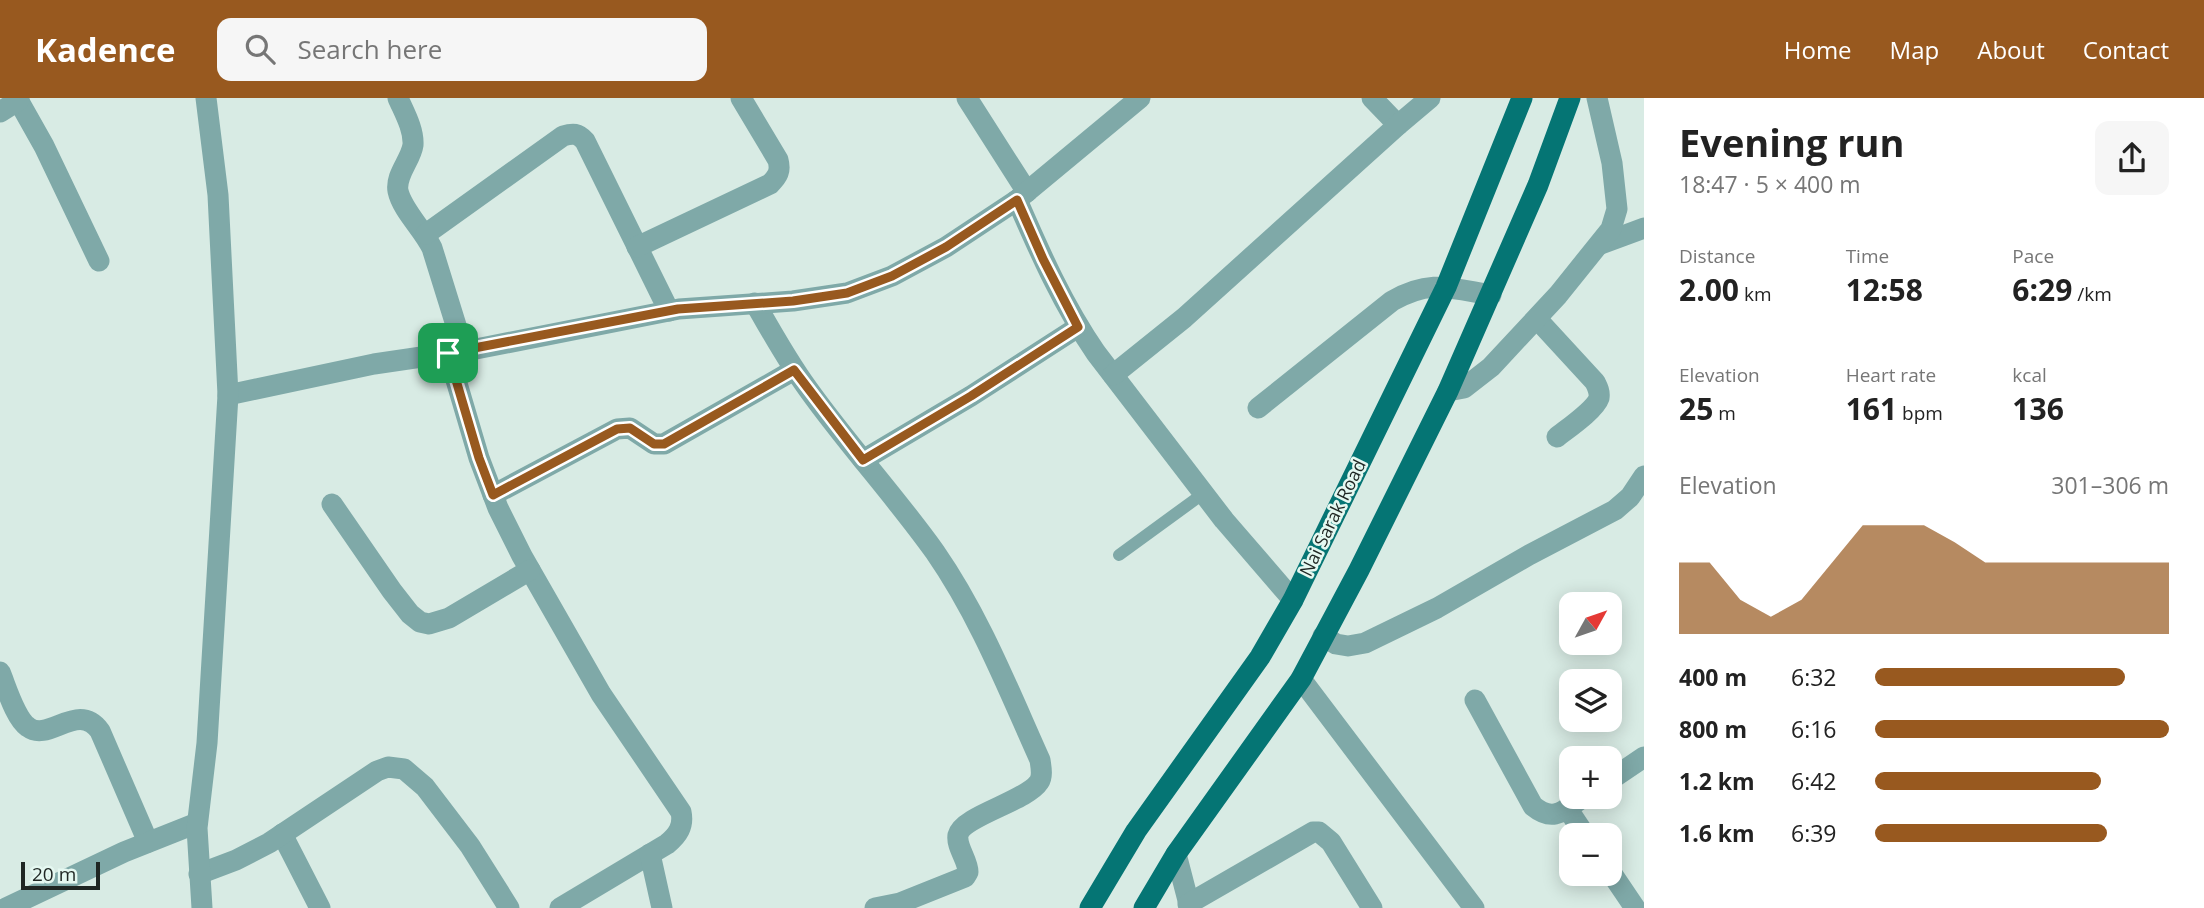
<!DOCTYPE html>
<meta charset="utf-8">
<style>
body{margin:0;font-family:"Open Sans",sans-serif;background:#f6f6f6;color:#222;height:100vh;display:flex;flex-direction:column;font-size:26px;white-space:nowrap}
*{box-sizing:border-box;margin:0}
p{font-size:23px;color:#767676}
.icon{flex:none;width:38px;height:38px;fill:none;stroke:currentColor;stroke-width:2;stroke-linecap:round;stroke-linejoin:round}
.map{position:relative;flex:1;overflow:hidden}
.details{display:flex;flex-direction:column;background:#fff;width:560px}
.details>*{flex:none}
.needle{width:46px;rotate:50deg}
.tools{position:absolute;left:1559px;top:494px;display:grid;gap:14px}
.tools a{display:grid;place-items:center;width:63px;height:63px;border-radius:14px;background:#fff;box-shadow:0 4px 18px #0003;font-size:35px}
.scale{position:absolute;left:21px;bottom:18px;width:79px;box-sizing:border-box;padding-left:7px;border:4px solid #1f2623;border-top:0;font-size:19px;line-height:24px;white-space:nowrap;color:#1f2623;-webkit-text-stroke:5px #e5f8f1;paint-order:stroke}
.pin{position:absolute;display:grid;place-items:center;width:60px;height:60px;color:#fff;margin:-30px;border-radius:14px;box-shadow:0 4px 10px #0006}
.round{display:grid;place-items:center;flex:none;width:74px;height:74px;border-radius:14px;background:#f6f6f6}
.headline{display:flex;align-items:center;justify-content:space-between;height:119px;padding:0 35px}
h1{font-size:38px;font-weight:700;line-height:52px}
.figures{display:grid;grid-template-columns:repeat(3,1fr);gap:10px;height:119px;padding:7px 35px}
.figures div{display:grid;align-content:center}
.figures b{font-size:30px;font-weight:700}
.figures small{font-size:19px;font-weight:400}
.figures p{font-size:19px}
.chart{height:196px;padding:14px 35px}
.chart p{display:flex;justify-content:space-between}
.chart svg{width:100%;height:126px;margin-top:7px;fill:#98591f;opacity:.7}
ul{padding:0 35px;list-style:none;font-size:23px}
li{display:grid;grid-template-columns:112px 84px 1fr;align-items:center;height:52px}
li i{height:18px;border-radius:9px;background:#98591f}
header{display:flex;align-items:center;gap:42px;box-sizing:border-box;height:98px;padding:0 35px;background:#98591f;color:#fff}
header strong{font-size:33px}
nav{display:flex;gap:38px;margin-inline-start:auto;font-size:24px}
.search{width:490px;height:63px;background:#f6f6f6;display:flex;align-items:center;gap:18px;box-sizing:border-box;padding:0 24px;border-radius:14px;color:#767676;font-size:26px}
main{display:flex;flex:1;min-height:0}
.map>svg:first-child{display:block}
.lines{fill:none;stroke-linecap:round;stroke-linejoin:round}
.lane{stroke:#7fa9a8;stroke-width:12}
.street{stroke:#7fa9a8;stroke-width:21}
.primary{stroke:#057574;stroke-width:21}
.route-casing{stroke:#fff;stroke-width:14}
.route{stroke:#98591f;stroke-width:9}
.labels{text-anchor:middle;stroke-width:5;stroke-linejoin:round;paint-order:stroke}
.street-label{font-size:18px;fill:#1f2623;stroke:#e5f8f1}
</style>
<header>
<strong>Kadence</strong>
<div class="search"><svg class="icon" aria-label="search" viewBox="0 0 24 24"><circle cx="10" cy="10" r="6"/><path d="M15 15l6 6"/></svg>Search here</div>
<nav><a>Home</a><a>Map</a><a>About</a><a>Contact</a></nav>
</header>
<main>
<div class="map">
<svg width="1644" height="810" viewBox="0 0 1644 810">
<rect width="100%" height="100%" fill="#d8ebe4"/>
<g class="lines">
<!-- lane -->
<path class="lane" d="M1119 457 1204 395"/>
<!-- street -->
<g class="street">
<path d="M17 0 44 48 99 163"/>
<path d="M398 0C404 14 414 31 413 47 411 62 395 77 398 93 402 112 423 131 432 150L464 253"/>
<path d="M967 0 1027 94"/>
<path d="M1372 0 1398 27"/>
<path d="M0 14 19 2"/>
<path d="M1017 102C1040 155 1063 207 1096 255L1224 422 1293 502"/>
<path d="M426 136 563 38C573 35 578 35 585 43L669 213"/>
<path d="M1601 146 1644 130"/>
<path d="M637 149 770 86C778 78 781 73 778 62L741 0"/>
<path d="M755 205C772 235 788 264 808 291 848 347 895 398 935 454 980 519 1008 591 1040 662 1041 669 1043 678 1039 684 1027 703 962 718 958 737 956 749 968 762 968 774L965 779 900 805 875 810"/>
<path d="M1537 221 1595 284C1598 290 1600 294 1599 300 1595 312 1567 331 1557 339"/>
<path d="M448 255 479 360 498 410 522 458 601 596 681 714C684 728 678 737 667 746L560 810"/>
<path d="M1113 277 1184 220 1398 27 1430 0"/>
<path d="M1448 293 1464 290 1491 269 1558 197 1611 131 1617 111 1612 65 1597 0"/>
<path d="M228 297 374 266 476 251 679 211 793 203 847 195 892 178 946 149 1017 102 1140 0"/>
<path d="M1258 310 1392 203C1430 181 1450 190 1491 197"/>
<path d="M863 362 971 298 1078 229"/>
<path d="M493 397 617 331 630 330 654 346H664L794 272"/>
<path d="M332 406 392 493 410 516 420 524 429 526 449 520 530 472"/>
<path d="M1323 538 1336 546 1348 548 1365 545 1437 510 1529 457 1615 412 1630 399 1644 378"/>
<path d="M0 574C6 588 15 620 28 629 49 645 78 602 100 633L148 744"/>
<path d="M1301 581 1474 810"/>
<path d="M1475 602 1533 708C1555 726 1565 711 1585 698"/>
<path d="M1610 682 1644 659"/>
<path d="M1567 710 1585 737"/>
<path d="M282 736 320 810"/>
<path d="M650 756 662 810"/>
<path d="M1176 756 1190 810"/>
<path d="M1610 773 1635 810"/>
<path d="M199 776 236 762 269 745 377 673 388 669 404 671 425 689 470 748 509 810"/>
<path d="M1188 806 1313 734H1319L1331 744 1372 810"/>
<path d="M6 810 124 754 197 725"/>
<path d="M202 810 197 730 207 645 228 297 218 97 206 0"/>
</g>
<!-- primary -->
<g class="primary">
<path d="M1090 810 1136 733 1260 559 1293 502 1446 189 1522 0"/>
<path d="M1144 810 1176 756 1301 581 1359 472 1448 293 1538 87 1570 0"/>
</g>
</g>
<g class="lines">
<defs>
<path id="route" d="M1017 102 1043 161 1078 229 971 298 863 362 794 272 664 346H654L630 330 617 331 493 397 479 360 448 255 678 211 793 203 847 195 892 178 946 149Z"/>
</defs>
<!-- route casing -->
<use href="#route" class="route-casing"/>
<!-- route -->
<use href="#route" class="route"/>
</g>
<g class="labels">
<!-- street labels -->
<g class="street-label">
<text transform="translate(1333 420) rotate(-64)" y="6">Nai Sarak Road</text>
</g>
</g>
</svg>
<div class="tools">
<a><svg class="needle" viewBox="-14 -14 28 28"><path d="M0-13l5 13h-10z" fill="#e53935"/><path d="M0 13l5-13h-10z" fill="#767676"/></svg></a>
<a><svg class="icon" aria-label="layers" viewBox="0 0 24 24"><path d="M12 4l9 5-9 5-9-5zM3 14l9 5 9-5"/></svg></a>
<a>+</a>
<a>−</a>
</div>
<div class="scale">20 m</div>
<div class="pin" style="left:448px;top:255px;background:#1e9e55"><svg class="icon" aria-label="arrive" viewBox="0 0 24 24"><path d="M6 21V4h12l-3 4 3 4H6"/></svg></div>
</div>
<section class="details">
<div class="headline"><div><h1>Evening run</h1><p>18:47 · 5 × 400 m</p></div><a class="round"><svg class="icon" aria-label="share" viewBox="0 0 24 24"><path d="M12 15V3M7 8l5-5 5 5M5 13v7h14v-7"/></svg></a></div>
<div class="figures">
<div><p>Distance</p><b>2.00<small> km</small></b></div>
<div><p>Time</p><b>12:58</b></div>
<div><p>Pace</p><b>6:29<small> /km</small></b></div>
</div>
<div class="figures">
<div><p>Elevation</p><b>25<small> m</small></b></div>
<div><p>Heart rate</p><b>161<small> bpm</small></b></div>
<div><p>kcal</p><b>136</b></div>
</div>
<div class="chart"><p><span>Elevation</span>301–306 m</p>
<svg viewBox="0 0 160 44" preserveAspectRatio="none"><path d="M0 44V19L10 19L20 32L30 38L40 32L50 19L60 6L70 6L80 6L90 12L100 19L110 19L120 19L130 19L140 19L150 19L160 19V44z"/></svg>
</div>
<ul>
<li><b>400 m</b>6:32<i style="width:85%"></i></li>
<li><b>800 m</b>6:16<i style="width:100%"></i></li>
<li><b>1.2 km</b>6:42<i style="width:77%"></i></li>
<li><b>1.6 km</b>6:39<i style="width:79%"></i></li>
</ul>
</section>
</main>
